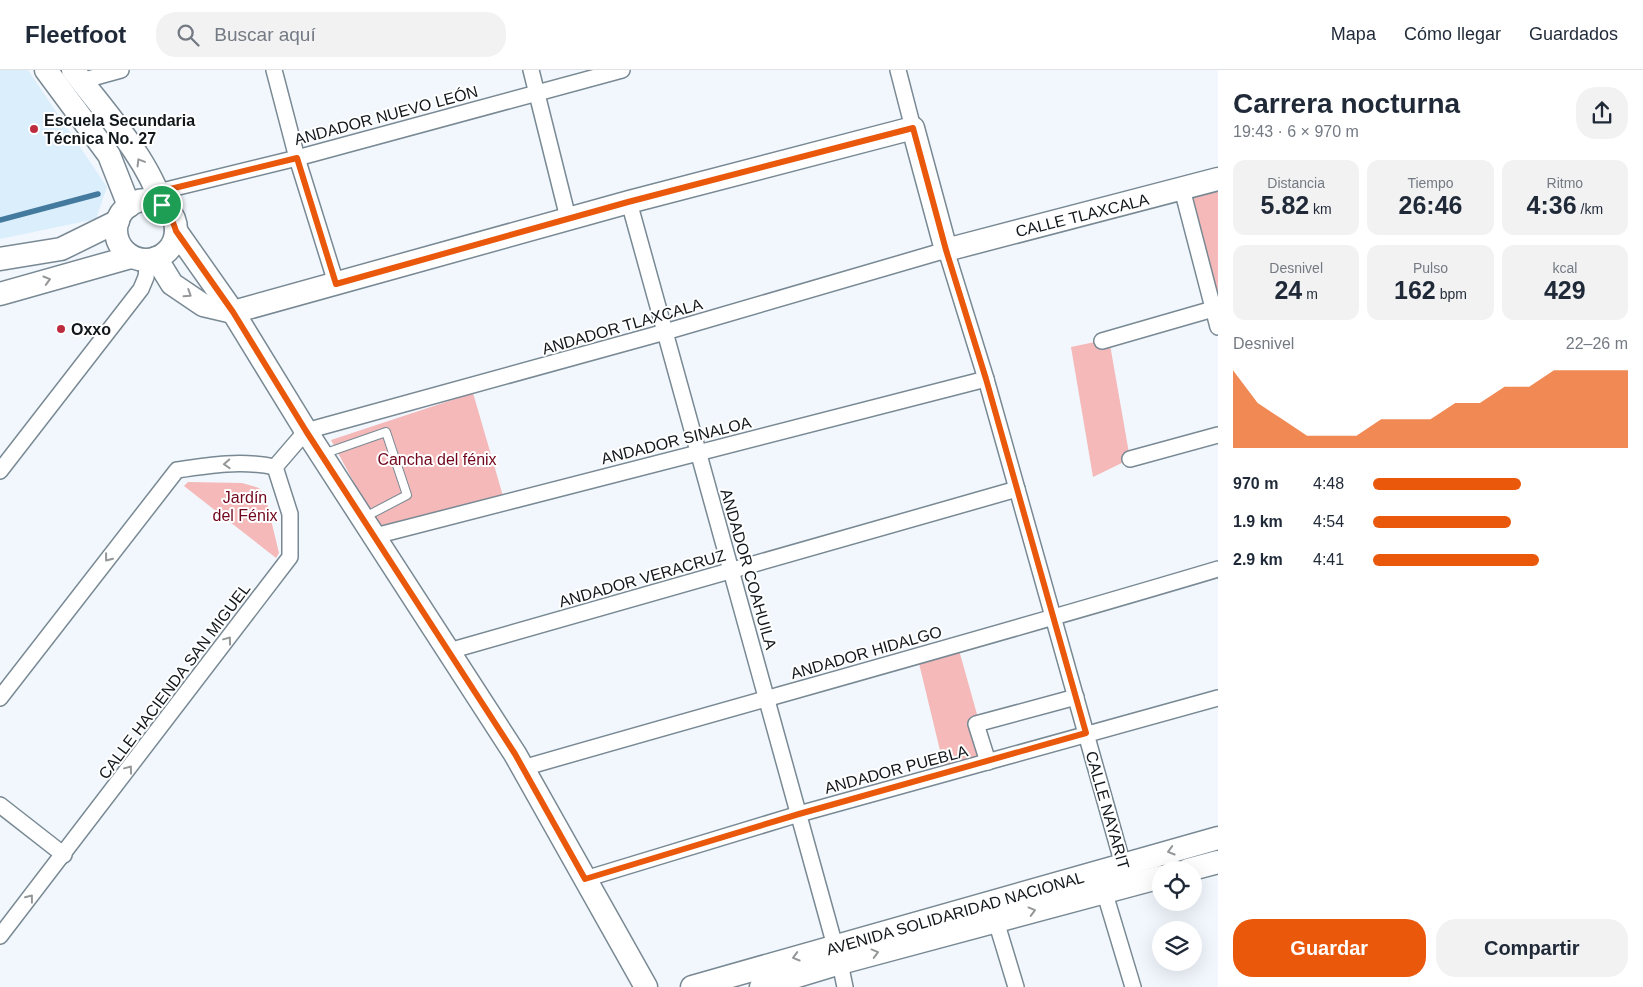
<!DOCTYPE html>
<html lang="es">
<meta charset="utf-8">
<style>
body{margin:0;font-family:Arial,sans-serif;background:#f2f2f3;color:#1f2937;height:100vh;display:flex;flex-direction:column;font-size:19px;white-space:nowrap}
*{box-sizing:border-box;margin:0}
p{font-size:16px;color:#747a83}
.icon{flex:none;width:28px;height:28px;fill:none;stroke:currentColor;stroke-width:2;stroke-linecap:round;stroke-linejoin:round}
.map{position:relative;flex:1;overflow:hidden}
.panel{display:flex;flex-direction:column;background:#fff;width:425px}
.panel>*{flex:none}
.fabs{position:absolute;left:1152px;top:791px;display:grid;gap:10px}
.fabs a{display:grid;place-items:center;width:50px;height:50px;border-radius:50%;background:#fff;box-shadow:0 5px 20px #0002;font-size:25px}
.pin{position:absolute;display:grid;place-items:center;width:42px;height:42px;color:#fff;margin:-21px;border:2px solid #fff;border-radius:50%;box-shadow:0 1px 5px #0007}
.round{display:grid;place-items:center;flex:none;width:52px;height:52px;border-radius:20px;background:#f2f2f3}
.summary{display:flex;align-items:center;justify-content:space-between;height:85px;padding:0 15px}
h1{font-size:28px;font-weight:700;line-height:38px}
.stats{display:grid;grid-template-columns:repeat(3,1fr);gap:8px;height:85px;padding:5px 15px}
.stats div{display:grid;align-content:center;border-radius:12px;background:#f2f2f3;text-align:center}
.stats b{font-size:25px;font-weight:700}
.stats small{font-size:14px;font-weight:400}
.stats p{font-size:14px}
.chart{height:140px;padding:10px 15px}
.chart p{display:flex;justify-content:space-between}
.chart svg{width:100%;height:90px;margin-top:5px;fill:#ea580c;opacity:.7}
.action{display:flex;gap:10px;margin-top:auto;padding:10px 15px}
.action a{flex:1;height:58px;border-radius:20px;background:#ea580c;color:#fff;font-size:20px;font-weight:700;line-height:58px;text-align:center}
.action a+a{background:#f2f2f3;color:#1f2937}
ul{padding:0 15px;list-style:none;font-size:16px}
li{display:grid;grid-template-columns:80px 60px 1fr;align-items:center;height:38px}
li i{height:12px;border-radius:6px;background:#ea580c}
header{display:flex;align-items:center;gap:30px;box-sizing:border-box;height:70px;padding:0 25px;background:#fff;border-bottom:1px solid #e0e1e3}
header strong{font-size:24px}
nav{display:flex;gap:28px;margin-inline-start:auto;font-size:18px}
.search{width:350px;height:45px;background:#f2f2f3;display:flex;align-items:center;gap:12px;box-sizing:border-box;padding:0 18px;border-radius:20px;color:#747a83;font-size:19px}
main{display:flex;flex:1;min-height:0}
.map>svg:first-child{display:block}
.built{fill:#dbeefc}
.green{fill:#f4b9b8}
.lines{fill:none;stroke-linecap:round;stroke-linejoin:round}
.stream{stroke:#457a9f;stroke-width:5.5}
.service-casing{stroke:#798994;stroke-width:10}
.minor-casing{stroke:#798994;stroke-width:18}
.secondary-casing{stroke:#798994;stroke-width:25}
.service{stroke:#fff;stroke-width:8}
.minor{stroke:#fff;stroke-width:15}
.secondary{stroke:#fff;stroke-width:22}
.oneway{stroke:#949798}
.route-casing{stroke:#fff;stroke-width:10}
.route{stroke:#ea580c;stroke-width:6}
.poi-dot{fill:#bd2c3e;stroke:#fff;stroke-width:2}
.labels{text-anchor:middle;stroke-width:4;stroke-linejoin:round;paint-order:stroke}
.street-label{font-size:16px;fill:#11171b;stroke:#fff}
.poi-label{font-size:16px;font-weight:bold;fill:#11171b;stroke:#fff;text-anchor:start}
.park-label{font-size:16px;fill:#70051b;stroke:#fff}
</style>
<header>
<strong>Fleetfoot</strong>
<div class="search"><svg class="icon" aria-label="search" viewBox="0 0 24 24"><circle cx="10" cy="10" r="6"/><path d="M15 15l6 6"/></svg>Buscar aquí</div>
<nav><a>Mapa</a><a>Cómo llegar</a><a>Guardados</a></nav>
</header>
<main>
<div class="map">
<svg width="1218" height="917" viewBox="0 0 1218 917">
<rect width="100%" height="100%" fill="#f1f7fd"/>
<!-- built -->
<path class="built" d="M0 0H28L107 117 96 149 0 169Z"/>
<!-- green -->
<g class="green">
<path d="M1218 109V257L1182 119Z"/>
<path d="M1109 269 1130 389 1093 407 1071 277Z"/>
<path d="M473 323 503 426 379 459 331 370Z"/>
<path d="M188 412 242 413 259 418 266 429 279 483 276 488 184 416Z"/>
<path d="M957 573 989 687 945 701 917 585Z"/>
</g>
<g class="lines">
<!-- stream -->
<path class="stream" d="M0 150 98 124"/>
<defs>
<path id="service" d="M323 384 386 362 407 425 365 447"/>
<g id="minor">
<path d="M274 0 297 88 336 213"/>
<path d="M531 0 568 148"/>
<path d="M898 0 913 58"/>
<path d="M81 11 121 0"/>
<path d="M1182 119 1218 257"/>
<path d="M158 122 297 88 622 0"/>
<path d="M629 132 835 876"/>
<path d="M1102 271 1213 239"/>
<path d="M1130 389 1218 365"/>
<path d="M275 397 306 361 665 262 946 180 986 309 1125 802"/>
<path d="M0 401 141 219 146 207 148 190"/>
<path d="M375 466 986 309"/>
<path d="M449 581 1017 419"/>
<path d="M0 628 177 400C210 395 242 390 275 397"/>
<path d="M988 692 976 654 1076 627"/>
<path d="M523 698C755 631 987 568 1218 499"/>
<path d="M0 735 64 785"/>
<path d="M585 809 799 744 1218 628"/>
<path d="M1102 814 1133 917"/>
<path d="M996 851 1016 917"/>
<path d="M0 866 290 487V444L275 397"/>
<path d="M840 893 845 917"/>
</g>
<g id="secondary">
<path d="M46 0 109 85 129 136"/>
<path d="M73 0C103 40 147 87 162 135"/>
<circle cx="146" cy="160" r="30"/>
<path d="M176 161 233 242 306 361 515 684 646 917"/>
<path d="M156 188 172 214 203 235 233 242 629 132 913 58 946 180 1218 109"/>
<path d="M0 189 61 179 118 151"/>
<path d="M0 224 131 187"/>
<path d="M1188 800 1218 792"/>
<path d="M692 917 1218 768"/>
<path d="M761 917 840 893 1161 807"/>
</g>
</defs>
<!-- service casing -->
<use href="#service" class="service-casing"/>
<!-- minor casing -->
<use href="#minor" class="minor-casing"/>
<!-- secondary casing -->
<use href="#secondary" class="secondary-casing"/>
<!-- service -->
<use href="#service" class="service"/>
<!-- minor -->
<use href="#minor" class="minor"/>
<!-- secondary -->
<use href="#secondary" class="secondary"/>
</g>
<!-- one-way arrows -->
<defs><path id="oneway-chevron" d="M-2-3.5L2.5 0L-2 3.5" fill="none" stroke-width="1.6" stroke-linecap="round" stroke-linejoin="round" transform="scale(1.25)"/></defs>
<g class="oneway">
<use href="#oneway-chevron" transform="translate(140 92) rotate(-121)"/>
<use href="#oneway-chevron" transform="translate(47 210) rotate(-16)"/>
<use href="#oneway-chevron" transform="translate(188 224) rotate(33)"/>
<use href="#oneway-chevron" transform="translate(227 394) rotate(177)"/>
<use href="#oneway-chevron" transform="translate(108 488) rotate(128)"/>
<use href="#oneway-chevron" transform="translate(228 570) rotate(-53)"/>
<use href="#oneway-chevron" transform="translate(129 699) rotate(-53)"/>
<use href="#oneway-chevron" transform="translate(1171 781) rotate(164)"/>
<use href="#oneway-chevron" transform="translate(30 828) rotate(-52)"/>
<use href="#oneway-chevron" transform="translate(1032 841) rotate(-15)"/>
<use href="#oneway-chevron" transform="translate(875 883) rotate(-15)"/>
<use href="#oneway-chevron" transform="translate(796 887) rotate(164)"/>
</g>
<g class="lines">
<defs>
<path id="route" d="M913 58 946 180 986 309 1086 663 799 744 585 809 515 684 306 361 233 242 176 161C172 146 163 137 158 122L297 88 336 214 628 132Z"/>
</defs>
<!-- route casing -->
<use href="#route" class="route-casing"/>
<!-- route -->
<use href="#route" class="route"/>
</g>
<!-- markers -->
<g class="poi-dot">
<circle cx="34" cy="59" r="5"/>
<circle cx="61" cy="259" r="5"/>
</g>
<g class="labels">
<!-- street labels -->
<g class="street-label">
<text transform="translate(386 45) rotate(-15)" y="6">ANDADOR NUEVO LEÓN</text>
<text transform="translate(1082 145) rotate(-14)" y="6">CALLE TLAXCALA</text>
<text transform="translate(622 256) rotate(-16)" y="6">ANDADOR TLAXCALA</text>
<text transform="translate(676 370) rotate(-14)" y="6">ANDADOR SINALOA</text>
<text transform="translate(749 499) rotate(74)" y="6">ANDADOR COAHUILA</text>
<text transform="translate(642 508) rotate(-16)" y="6">ANDADOR VERACRUZ</text>
<text transform="translate(866 582) rotate(-16)" y="6">ANDADOR HIDALGO</text>
<text transform="translate(174 611) rotate(-53)" y="6">CALLE HACIENDA SAN MIGUEL</text>
<text transform="translate(896 699) rotate(-15)" y="6">ANDADOR PUEBLA</text>
<text transform="translate(1108 740) rotate(74)" y="6">CALLE NAYARIT</text>
<text transform="translate(955 843) rotate(-16)" y="6">AVENIDA SOLIDARIDAD NACIONAL</text>
</g>
<!-- poi labels -->
<g class="poi-label">
<text x="44" y="56">Escuela Secundaria<tspan x="44" dy="18">Técnica No. 27</tspan></text>
<text x="71" y="265">Oxxo</text>
</g>
<!-- park labels -->
<g class="park-label">
<text x="437" y="395">Cancha del fénix</text>
<text x="245" y="433">Jardín<tspan x="245" dy="18">del Fénix</tspan></text>
</g>
</g>
</svg>
<div class="fabs">
<a><svg class="icon" aria-label="locate" viewBox="0 0 24 24"><circle cx="12" cy="12" r="6"/><path d="M12 2v4M12 18v4M2 12h4M18 12h4"/></svg></a>
<a><svg class="icon" aria-label="layers" viewBox="0 0 24 24"><path d="M12 4l9 5-9 5-9-5zM3 14l9 5 9-5"/></svg></a>
</div>
<div class="pin" style="left:162px;top:135px;background:#1e9e55"><svg class="icon" aria-label="arrive" viewBox="0 0 24 24"><path d="M6 21V4h12l-3 4 3 4H6"/></svg></div>
</div>
<section class="panel">
<div class="summary"><div><h1>Carrera nocturna</h1><p>19:43 · 6 × 970 m</p></div><a class="round"><svg class="icon" aria-label="share" viewBox="0 0 24 24"><path d="M12 15V3M7 8l5-5 5 5M5 13v7h14v-7"/></svg></a></div>
<div class="stats">
<div><p>Distancia</p><b>5.82<small> km</small></b></div>
<div><p>Tiempo</p><b>26:46</b></div>
<div><p>Ritmo</p><b>4:36<small> /km</small></b></div>
</div>
<div class="stats">
<div><p>Desnivel</p><b>24<small> m</small></b></div>
<div><p>Pulso</p><b>162<small> bpm</small></b></div>
<div><p>kcal</p><b>429</b></div>
</div>
<div class="chart"><p><span>Desnivel</span>22–26 m</p>
<svg viewBox="0 0 160 44" preserveAspectRatio="none"><path d="M0 44V6L10 22L20 30L30 38L40 38L50 38L60 30L70 30L80 30L90 22L100 22L110 14L120 14L130 6L140 6L150 6L160 6V44z"/></svg>
</div>
<ul>
<li><b>970 m</b>4:48<i style="width:58%"></i></li>
<li><b>1.9 km</b>4:54<i style="width:54%"></i></li>
<li><b>2.9 km</b>4:41<i style="width:65%"></i></li>
</ul>
<div class="action"><a>Guardar</a><a>Compartir</a></div>
</section>
</main>
